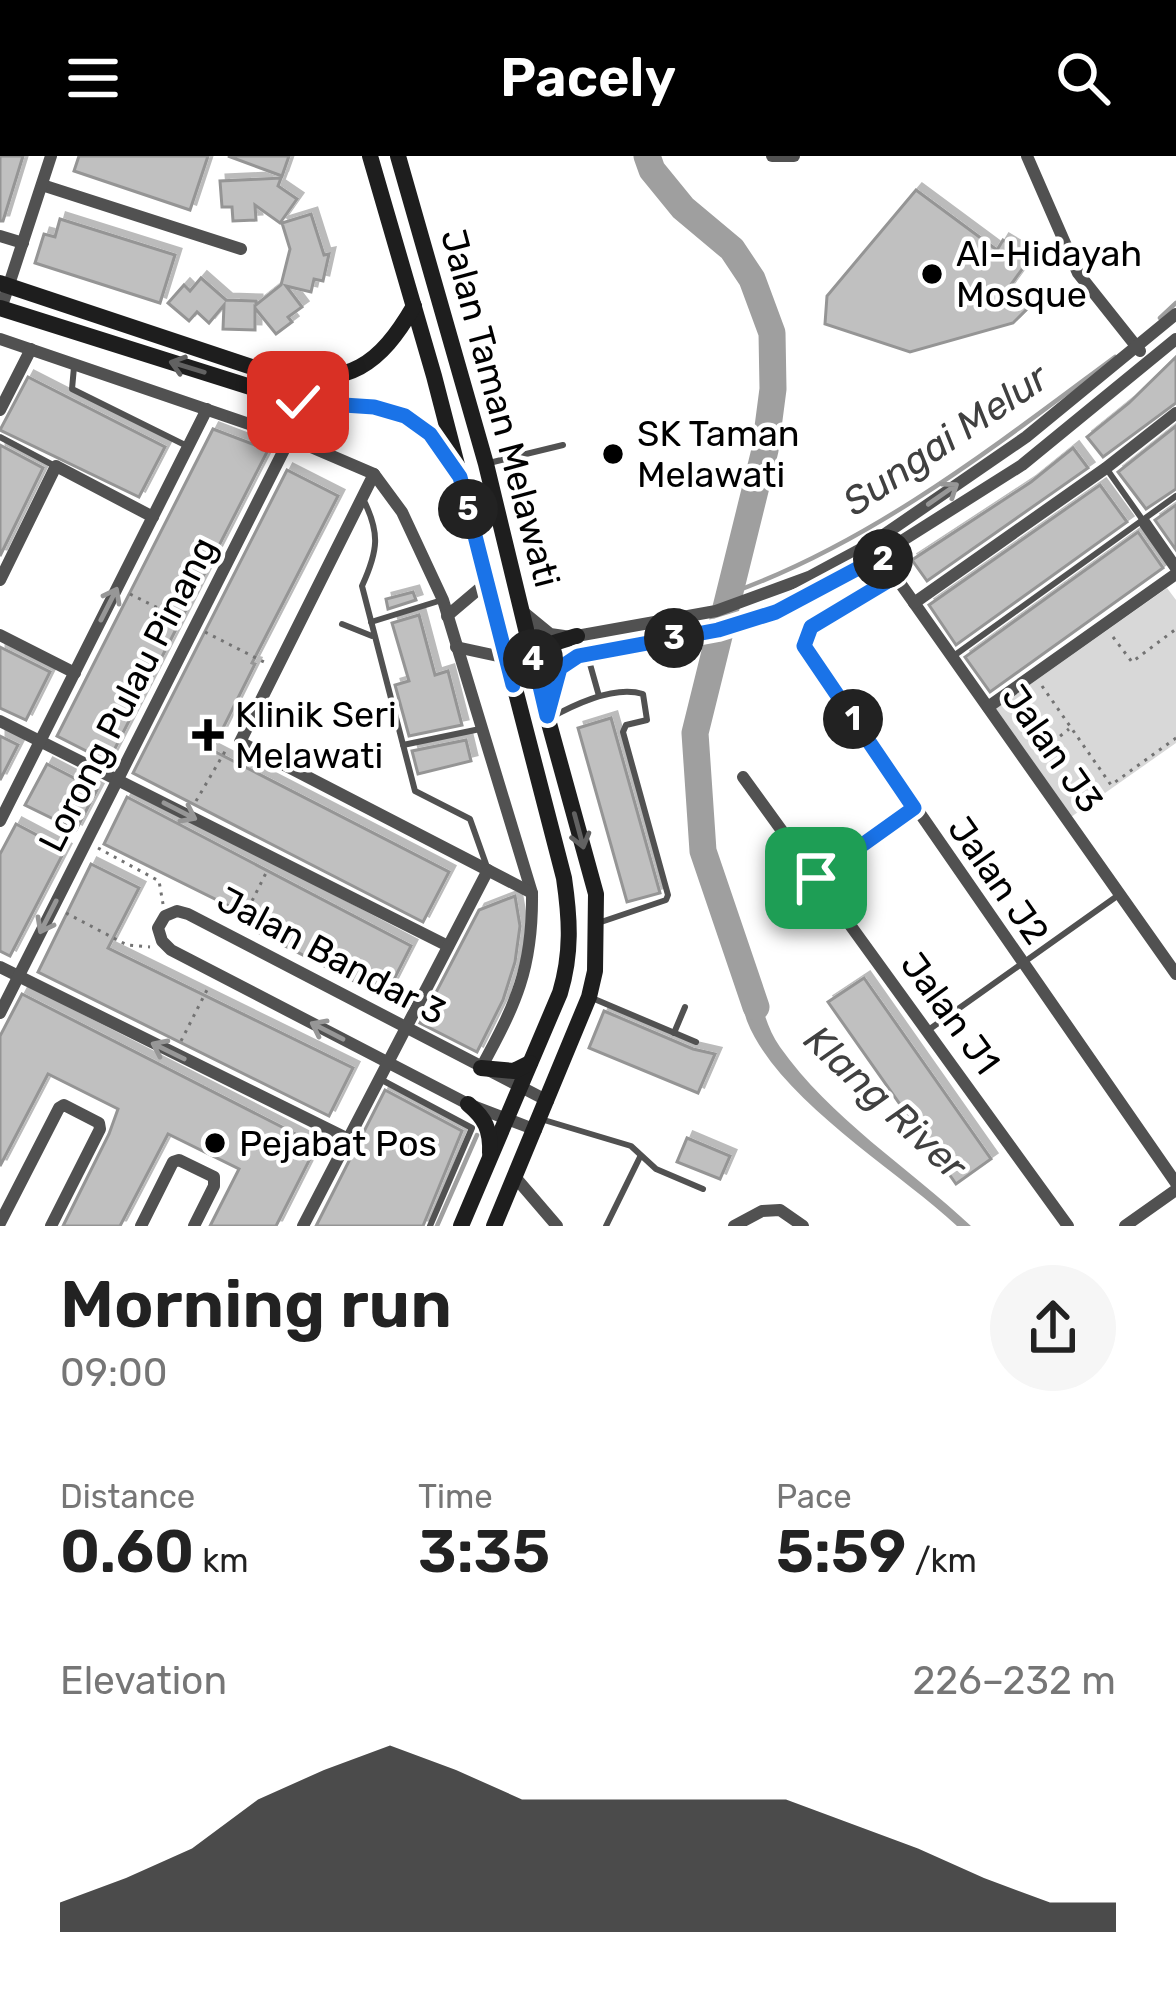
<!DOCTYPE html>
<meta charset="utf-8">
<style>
body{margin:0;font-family:Rubik,sans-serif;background:#f6f6f6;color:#222;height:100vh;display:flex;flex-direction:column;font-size:45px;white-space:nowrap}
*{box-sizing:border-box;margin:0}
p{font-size:39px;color:#767676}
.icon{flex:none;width:66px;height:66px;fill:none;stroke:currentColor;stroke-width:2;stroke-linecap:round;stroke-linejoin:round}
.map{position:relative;height:1070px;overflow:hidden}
.side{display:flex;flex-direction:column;background:#fff;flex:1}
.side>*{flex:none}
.pin{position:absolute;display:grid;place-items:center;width:102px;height:102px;color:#fff;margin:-51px;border-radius:24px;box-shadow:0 6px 18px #0006}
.km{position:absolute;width:60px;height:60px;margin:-30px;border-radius:50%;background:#222;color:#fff;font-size:33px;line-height:60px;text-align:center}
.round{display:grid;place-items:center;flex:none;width:126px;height:126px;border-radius:63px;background:#f6f6f6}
.headline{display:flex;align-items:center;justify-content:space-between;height:204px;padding:0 60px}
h1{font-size:66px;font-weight:600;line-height:90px}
.stats{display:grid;grid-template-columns:repeat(3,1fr);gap:18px;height:204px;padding:12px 60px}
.stats div{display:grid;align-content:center}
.stats b{font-size:60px;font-weight:600}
.stats small{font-size:33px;font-weight:400}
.stats p{font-size:33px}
.chart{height:336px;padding:24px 60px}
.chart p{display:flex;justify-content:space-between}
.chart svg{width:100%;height:216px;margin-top:12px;fill:#000;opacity:.7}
header{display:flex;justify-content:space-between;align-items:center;height:156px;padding:0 60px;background:#000;color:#fff;font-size:54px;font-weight:600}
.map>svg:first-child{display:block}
.green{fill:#d8d8d8}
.water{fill:#9f9f9f}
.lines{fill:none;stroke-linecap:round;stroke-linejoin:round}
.stream{stroke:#9f9f9f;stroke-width:4.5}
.river{stroke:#9f9f9f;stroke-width:27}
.building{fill:#c0c0c0;stroke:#959595;stroke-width:3;filter:url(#shadow)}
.path{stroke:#737373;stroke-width:3;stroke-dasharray:3 6;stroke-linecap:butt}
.lane{stroke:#515151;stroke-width:6}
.street{stroke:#515151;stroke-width:12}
.secondary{stroke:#1e1e1e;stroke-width:16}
.oneway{stroke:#626262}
.oneway2{stroke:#979797}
.route-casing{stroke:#fff;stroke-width:24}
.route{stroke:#1a73e8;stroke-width:15}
.poi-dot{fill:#000;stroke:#fff;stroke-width:4.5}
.labels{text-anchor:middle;stroke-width:9;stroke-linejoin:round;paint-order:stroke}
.poi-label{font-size:36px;fill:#000;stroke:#fff;text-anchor:start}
.street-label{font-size:36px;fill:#000;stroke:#fff}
.water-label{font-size:39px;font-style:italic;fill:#404040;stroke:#fff}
</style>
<header><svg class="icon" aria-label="menu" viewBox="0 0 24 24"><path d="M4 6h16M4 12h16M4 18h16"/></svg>Pacely<svg class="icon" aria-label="search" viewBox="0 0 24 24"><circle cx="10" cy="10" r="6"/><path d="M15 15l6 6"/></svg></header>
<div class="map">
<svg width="1176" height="1070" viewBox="0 0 1176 1070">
<defs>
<filter id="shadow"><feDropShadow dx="6" dy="-6" stdDeviation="0" flood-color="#0004"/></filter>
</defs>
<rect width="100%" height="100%" fill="#fff"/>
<!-- green -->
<path class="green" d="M1167 432 1176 444V587L1071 661 994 554Z"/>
<!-- water -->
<path class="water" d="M748 814C761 839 764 869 780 891 830 962 909 1012 971 1070H957C896 1013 778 943 747 865 742 851 741 834 738 819Z"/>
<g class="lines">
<!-- stream -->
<g class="stream">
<path d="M1160 162 1176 147"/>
<path d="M731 437C873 386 995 290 1115 201"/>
<path d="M437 1070 477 979"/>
</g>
<!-- river -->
<path class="river" d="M647 0 652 14 683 52 732 93 752 123 772 177 773 233 765 294 695 577 703 695 756 851"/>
</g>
<!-- building -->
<g class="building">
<path d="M0 0H23L3 65H0Z"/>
<path d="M79 0H208L190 54 74 15Z"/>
<path d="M228 0H289L282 20Z"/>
<path d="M281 22 278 30 297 43 280 67 255 49 256 64 233 65 232 51H222L220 25Z"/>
<path d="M916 34 997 94 1003 84 1031 101 1007 134 1028 152 1013 167 910 196 825 168 827 140Z"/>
<path d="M311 58 324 99 329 98 323 125 314 123 311 136 286 130 302 151 288 161 292 166 276 178 255 152V174L223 173 224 149 209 167 197 156 189 165 168 147 184 129 190 135 201 122 226 144 256 145V149L281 129 290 93 282 67Z"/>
<path d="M60 63 175 99 160 147 35 107 44 78 55 81Z"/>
<path d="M1176 201V247L1103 301 1087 281 1129 247Z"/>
<path d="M28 221 165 291 139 341 0 274Z"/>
<path d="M1176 270V333L1146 353 1118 316Z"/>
<path d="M213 273 268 294 108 606 57 580Z"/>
<path d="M0 289 43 312 0 400Z"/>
<path d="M1073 292 1088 312 927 425 912 404 1031 326Z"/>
<path d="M287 314 338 340 252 507 255 508 212 594 449 716 423 766 133 617Z"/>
<path d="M1100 329 1127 366 956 489 929 449Z"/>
<path d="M1176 349V394L1155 364Z"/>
<path d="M1138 376 1163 412 990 536 965 501Z"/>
<path d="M413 436 416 444 388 453 386 443Z"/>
<path d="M419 459 435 519 448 515 462 569 409 580 395 529 409 525 392 467Z"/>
<path d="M0 491 50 516 26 564 0 552Z"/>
<path d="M611 562 660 737 627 746 578 572Z"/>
<path d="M0 580 18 589 0 624Z"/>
<path d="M466 584 471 605 418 618 412 595Z"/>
<path d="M47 608 97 634 76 674 25 649Z"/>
<path d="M127 641 411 790 385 841 244 769 249 760 104 688Z"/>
<path d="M16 668 65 694 10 800 0 795V698Z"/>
<path d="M91 708 139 732 108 792 353 912 329 960 38 816Z"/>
<path d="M515 740 520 770 515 806 503 844 477 896 420 867 479 754Z"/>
<path d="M864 822 991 1003 956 1028 828 846Z"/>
<path d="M22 838 317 989 276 1070H210L239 1013 168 978 120 1070H63L109 978 118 953 48 918 0 1010V880Z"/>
<path d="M604 855 693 893 715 898 698 937 589 892Z"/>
<path d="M385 934 462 975 423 1070H316Z"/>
<path d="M687 982 730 1000 720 1023 677 1006Z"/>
</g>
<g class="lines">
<!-- path -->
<g class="path">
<path d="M130 438 180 463"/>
<path d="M205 476 266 507"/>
<path d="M1113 481 1132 506 1176 473"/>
<path d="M1042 530 1111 629 1176 582"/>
<path d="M1039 597 1069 573"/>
<path d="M196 645 227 592"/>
<path d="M98 692 159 725 163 748"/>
<path d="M66 757 127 789 150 791"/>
<path d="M240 769 268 713"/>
<path d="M181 885 209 830"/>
</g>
<!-- lane -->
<g class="lane">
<path d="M74 211 72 233 185 289"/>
<path d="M0 281 53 309"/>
<path d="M489 307 563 289"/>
<path d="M1106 312 1142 363"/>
<path d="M362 341C381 377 378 395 362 430L415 635 470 663 487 711"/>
<path d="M371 466 442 444"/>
<path d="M342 468 372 480"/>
<path d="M955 499 1176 340"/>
<path d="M588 501 599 540"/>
<path d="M548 563C573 549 615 529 643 538L647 564 626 569 623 576 668 739 666 744 601 766"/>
<path d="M403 589 480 573"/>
<path d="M592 842 696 886"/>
<path d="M927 875 1120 738"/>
<path d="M674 877 685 851"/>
<path d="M380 923 472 972 430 1070"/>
<path d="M544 964 631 990 656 1013 703 1033"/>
<path d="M606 1070 640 1001"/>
</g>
<!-- street -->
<g class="street">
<path d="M772 0H794"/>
<path d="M1027 0 1078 117 1140 195"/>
<path d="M42 29 241 93"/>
<path d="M0 80 23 87"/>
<path d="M1 153 51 0"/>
<path d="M0 183 290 282 374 318 402 356 443 444 532 737C533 812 516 848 481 912"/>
<path d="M0 254 31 193"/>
<path d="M374 318 240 586 532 737"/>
<path d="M1144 366 1176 412"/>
<path d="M881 400 1176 818"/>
<path d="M895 420 811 471 804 490 1176 1027"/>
<path d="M0 424 56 310 153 361"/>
<path d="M914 447 1106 312 1176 257"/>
<path d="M522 455 550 478 571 481 716 455 809 421 872 387 1026 281 1176 158"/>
<path d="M447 460 486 427"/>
<path d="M0 479 75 517"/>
<path d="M456 491 507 502"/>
<path d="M988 551 1176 418"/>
<path d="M548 555 560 512 578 500 718 474 776 456 832 429 1022 309 1176 183"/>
<path d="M0 565 448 790"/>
<path d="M743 621 1068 1070"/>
<path d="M0 665 207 253"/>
<path d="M816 722 914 652"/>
<path d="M0 811 348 983"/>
<path d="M0 857 290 282"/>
<path d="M536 974 468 948 171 794 162 785 158 772 165 760 177 755 188 758 548 945"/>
<path d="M515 1021 557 1070"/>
<path d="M0 1067 59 952 64 949 99 967 100 973 51 1070"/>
<path d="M141 1070 173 1006 179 1004 214 1021V1030L194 1070"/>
<path d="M303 1070 488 714"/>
<path d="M734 1070 762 1055 780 1054 803 1070"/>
<path d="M1125 1070 1176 1034"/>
</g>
<!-- secondary -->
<g class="secondary">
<path d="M370 0 434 220 564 722C570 763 572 797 560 837L461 1070"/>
<path d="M398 0 486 308 547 560 596 738 595 815 589 841 494 1070"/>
<path d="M0 127 279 220C350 229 379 210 414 150"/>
<path d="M0 152 298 246 374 251 405 259 430 277 453 311"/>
<path d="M513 528C521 494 547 489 577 480"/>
<path d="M481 912 514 915 530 907"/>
<path d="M468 948C485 962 491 974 490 997"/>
</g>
</g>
<!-- one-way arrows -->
<defs><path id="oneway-shaft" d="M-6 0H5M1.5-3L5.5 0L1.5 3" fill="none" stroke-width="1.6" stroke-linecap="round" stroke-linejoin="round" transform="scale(3)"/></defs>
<g class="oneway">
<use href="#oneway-shaft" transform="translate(187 211) rotate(-163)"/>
<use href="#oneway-shaft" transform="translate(579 675) rotate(75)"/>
</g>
<g class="oneway2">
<use href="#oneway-shaft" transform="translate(943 338) rotate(-35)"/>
<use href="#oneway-shaft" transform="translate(109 448) rotate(-63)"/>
<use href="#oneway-shaft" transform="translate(180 655) rotate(27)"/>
<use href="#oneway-shaft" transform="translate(48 761) rotate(117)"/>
<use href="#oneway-shaft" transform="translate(327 875) rotate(-153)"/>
<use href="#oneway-shaft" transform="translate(168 895) rotate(-154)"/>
</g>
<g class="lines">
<defs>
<path id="route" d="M298 246 374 251 405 260 430 278 460 321 513 529 516 515 532 496 547 560 560 512 578 500 718 474 776 456 881 400 896 420 811 471 804 490 914 652 816 722"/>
</defs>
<!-- route casing -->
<use href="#route" class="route-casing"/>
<!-- route -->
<use href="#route" class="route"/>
</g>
<!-- markers -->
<g class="poi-dot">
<circle cx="932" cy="118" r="12"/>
<circle cx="613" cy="298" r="12"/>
<path d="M202 561h12v12h12v12h-12v12h-12v-12h-12v-12h12z"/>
<circle cx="215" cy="987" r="12"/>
</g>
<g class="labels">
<!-- poi labels -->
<g class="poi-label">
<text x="956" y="110">Al-Hidayah<tspan x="956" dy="41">Mosque</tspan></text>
<text x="637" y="290">SK Taman<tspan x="637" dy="41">Melawati</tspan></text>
<text x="235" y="571">Klinik Seri<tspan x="235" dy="41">Melawati</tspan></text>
<text x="239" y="1000">Pejabat Pos</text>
</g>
<!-- street labels -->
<g class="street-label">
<text transform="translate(501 252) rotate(75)" y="13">Jalan Taman Melawati</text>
<text transform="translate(127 538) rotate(-63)" y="13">Lorong Pulau Pinang</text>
<text transform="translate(1053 592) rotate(55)" y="13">Jalan J3</text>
<text transform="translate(999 724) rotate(55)" y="13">Jalan J2</text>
<text transform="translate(332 799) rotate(28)" y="13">Jalan Bandar 3</text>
<text transform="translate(951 857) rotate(54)" y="13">Jalan J1</text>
</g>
<!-- water labels -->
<g class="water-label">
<text transform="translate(945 283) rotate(-34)" y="14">Sungai Melur</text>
<text transform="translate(886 946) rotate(43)" y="14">Klang River</text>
</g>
</g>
</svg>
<div class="pin" style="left:816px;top:722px;background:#1e9e55"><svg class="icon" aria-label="arrive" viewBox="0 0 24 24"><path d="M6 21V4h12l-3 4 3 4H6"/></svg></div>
<div class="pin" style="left:298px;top:246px;background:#d93025"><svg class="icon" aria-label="check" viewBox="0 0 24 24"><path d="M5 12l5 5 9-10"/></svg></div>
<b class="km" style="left:853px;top:563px">1</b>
<b class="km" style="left:883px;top:403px">2</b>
<b class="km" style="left:674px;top:482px">3</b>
<b class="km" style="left:533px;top:503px">4</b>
<b class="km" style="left:468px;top:353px">5</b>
</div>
<section class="side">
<div class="headline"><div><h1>Morning run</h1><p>09:00</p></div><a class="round"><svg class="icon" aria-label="share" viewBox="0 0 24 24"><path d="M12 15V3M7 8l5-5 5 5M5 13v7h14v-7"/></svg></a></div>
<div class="stats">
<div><p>Distance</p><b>0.60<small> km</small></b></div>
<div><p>Time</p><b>3:35</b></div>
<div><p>Pace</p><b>5:59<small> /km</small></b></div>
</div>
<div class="chart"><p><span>Elevation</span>226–232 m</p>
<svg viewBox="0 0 160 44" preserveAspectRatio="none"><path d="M0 44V38L10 33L20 27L30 17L40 11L50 6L60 11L70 17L80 17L90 17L100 17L110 17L120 22L130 27L140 33L150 38L160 38V44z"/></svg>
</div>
</section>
